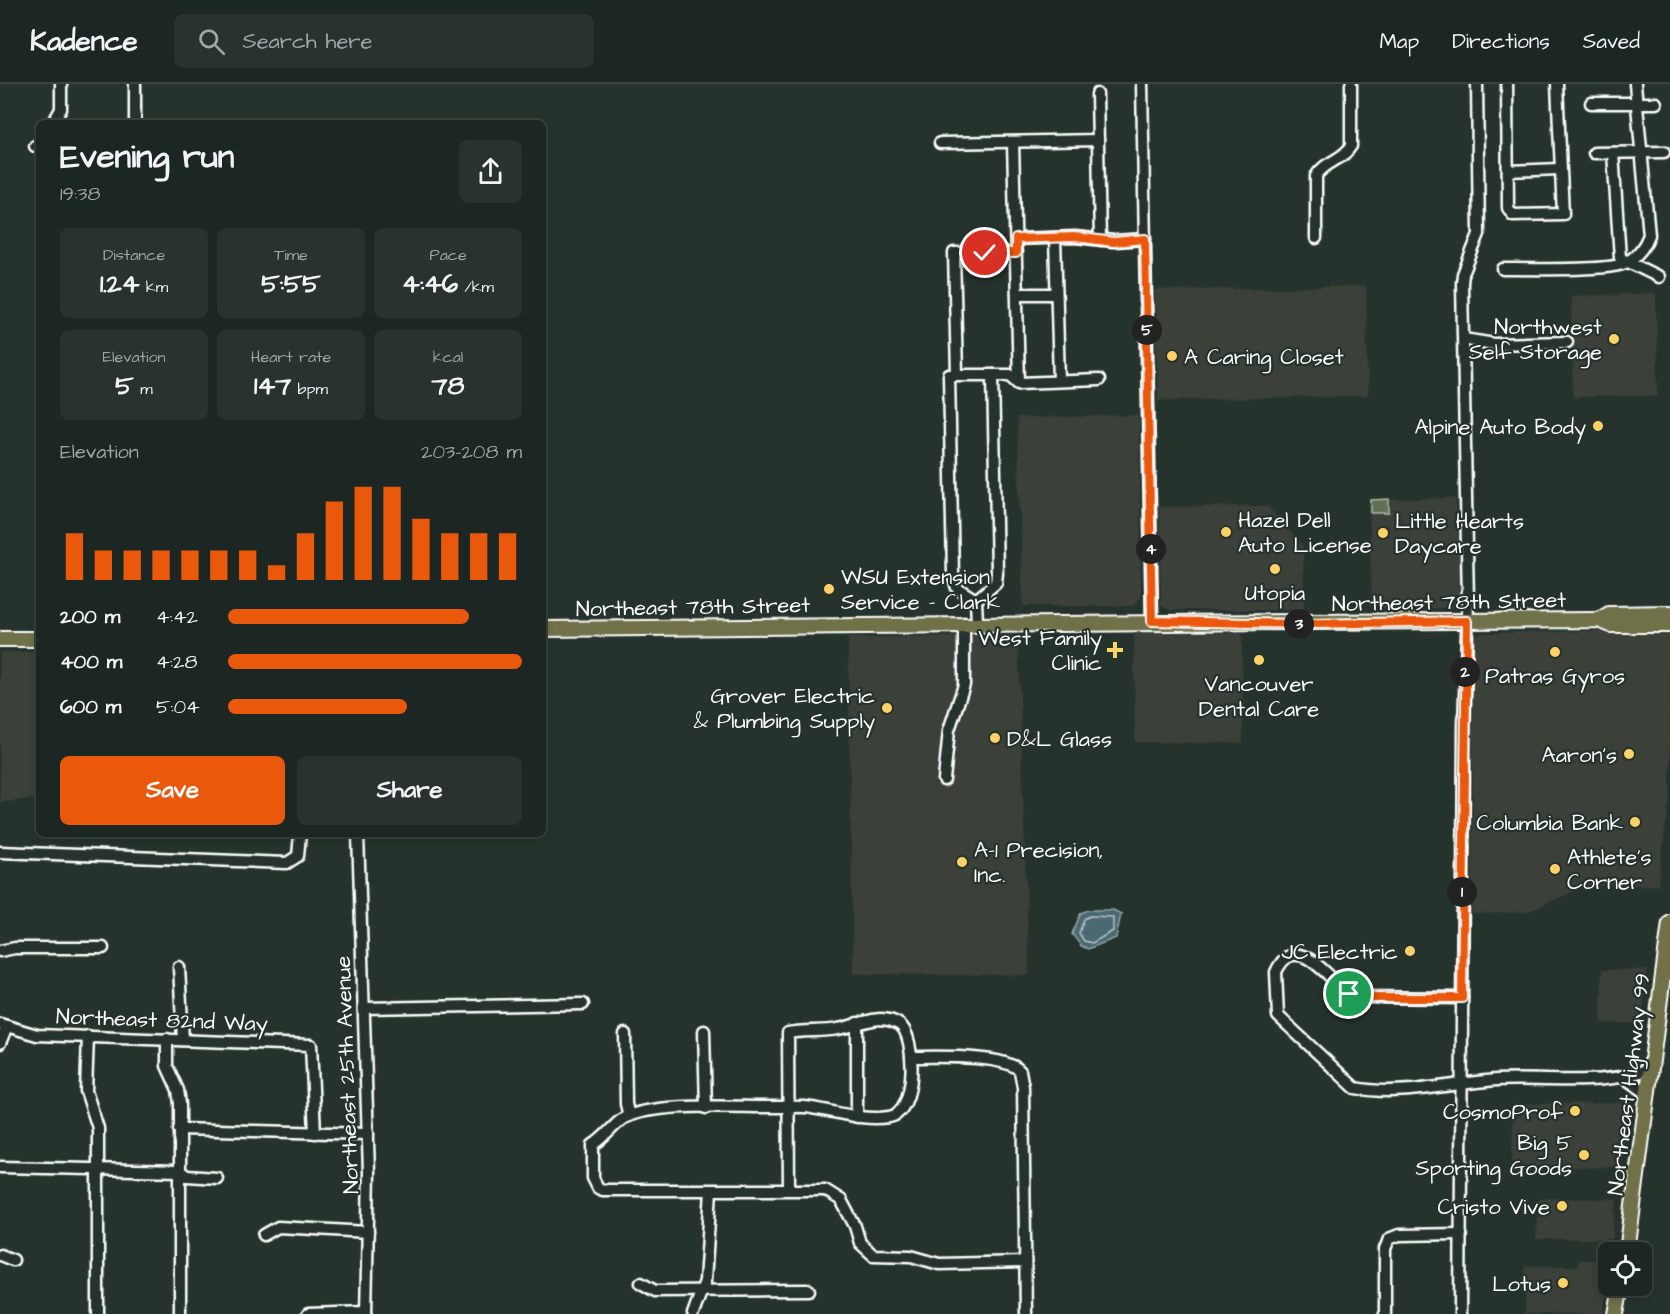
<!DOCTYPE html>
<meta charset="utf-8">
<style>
body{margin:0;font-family:"Architects Daughter",sans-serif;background:#29322f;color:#f1f3f6;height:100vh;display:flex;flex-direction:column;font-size:22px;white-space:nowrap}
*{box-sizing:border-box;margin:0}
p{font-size:20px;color:#a0a5a5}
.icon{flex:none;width:33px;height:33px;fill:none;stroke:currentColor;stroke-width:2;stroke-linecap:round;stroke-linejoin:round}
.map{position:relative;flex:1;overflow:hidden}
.sheet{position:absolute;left:36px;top:36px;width:510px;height:717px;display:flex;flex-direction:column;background:#1c2622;border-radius:9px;box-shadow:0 3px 9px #0003,0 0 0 2px #3a4340}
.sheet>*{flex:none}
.tools{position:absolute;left:1598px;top:1158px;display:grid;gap:12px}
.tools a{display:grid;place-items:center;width:54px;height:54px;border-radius:9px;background:#1c2622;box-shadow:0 3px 9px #0003,0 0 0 2px #3a4340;font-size:30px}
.pin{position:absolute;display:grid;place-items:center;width:51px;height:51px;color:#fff;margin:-26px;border:3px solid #fff;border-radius:50%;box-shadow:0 2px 6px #0007}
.km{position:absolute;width:30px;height:30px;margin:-15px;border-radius:50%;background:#222;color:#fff;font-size:16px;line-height:30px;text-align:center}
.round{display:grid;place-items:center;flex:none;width:63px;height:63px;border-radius:9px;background:#29322f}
.overview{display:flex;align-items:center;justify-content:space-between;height:102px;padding:0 24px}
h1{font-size:33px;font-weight:700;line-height:45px}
.figures{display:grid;grid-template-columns:repeat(3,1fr);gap:9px;height:102px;padding:6px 24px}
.figures div{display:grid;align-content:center;border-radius:9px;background:#29322f;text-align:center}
.figures b{font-size:26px;font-weight:700}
.figures small{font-size:16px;font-weight:400}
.figures p{font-size:16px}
.chart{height:168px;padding:12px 24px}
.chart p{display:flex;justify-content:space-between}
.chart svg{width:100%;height:108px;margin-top:6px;stroke:#ea580c;stroke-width:6}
.button{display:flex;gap:12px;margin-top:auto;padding:12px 24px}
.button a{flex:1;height:69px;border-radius:9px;background:#ea580c;color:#fff;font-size:24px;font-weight:700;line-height:69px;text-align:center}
.button a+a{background:#29322f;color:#f1f3f6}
ul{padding:0 24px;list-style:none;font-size:20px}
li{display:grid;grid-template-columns:96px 72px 1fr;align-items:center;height:45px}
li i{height:15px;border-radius:8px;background:#ea580c}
header{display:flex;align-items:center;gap:36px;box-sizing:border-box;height:84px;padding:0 30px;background:#1c2622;border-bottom:2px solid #3a4340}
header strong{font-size:28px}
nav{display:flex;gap:33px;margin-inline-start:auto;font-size:21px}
.search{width:420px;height:54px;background:#29322f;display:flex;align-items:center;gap:15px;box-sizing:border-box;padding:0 21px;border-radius:9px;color:#a0a5a5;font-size:22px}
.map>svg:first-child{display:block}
.built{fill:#3a4038}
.green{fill:#607152;stroke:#b0b8a8;stroke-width:1.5}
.water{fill:#4c6972;stroke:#94a5aa;stroke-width:1.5}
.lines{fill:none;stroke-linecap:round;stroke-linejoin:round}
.shore{stroke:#b7c3c7;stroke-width:1.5}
.minor-casing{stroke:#fff;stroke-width:15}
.major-casing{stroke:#fff;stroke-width:18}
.minor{stroke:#26332d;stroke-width:10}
.major{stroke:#70704a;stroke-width:14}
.route-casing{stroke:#fff;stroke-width:12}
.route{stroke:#ea580c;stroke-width:8}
.poi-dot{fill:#ffd166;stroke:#26332d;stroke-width:2}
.labels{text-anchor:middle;stroke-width:4.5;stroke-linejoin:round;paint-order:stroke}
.poi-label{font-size:22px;fill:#fff;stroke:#26332d;text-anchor:end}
.street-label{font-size:22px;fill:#fff;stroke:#26332d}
</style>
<header>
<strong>Kadence</strong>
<div class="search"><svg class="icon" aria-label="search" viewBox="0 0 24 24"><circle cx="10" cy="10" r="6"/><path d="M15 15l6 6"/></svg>Search here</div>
<nav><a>Map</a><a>Directions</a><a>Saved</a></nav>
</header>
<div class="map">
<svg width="1670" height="1230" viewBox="0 0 1670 1230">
<rect width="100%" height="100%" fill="#26332d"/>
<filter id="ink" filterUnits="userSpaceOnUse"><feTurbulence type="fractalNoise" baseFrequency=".0167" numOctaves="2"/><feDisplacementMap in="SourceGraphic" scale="12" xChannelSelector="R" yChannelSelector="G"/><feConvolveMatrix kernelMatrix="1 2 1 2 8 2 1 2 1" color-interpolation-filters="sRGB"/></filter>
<g filter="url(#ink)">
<!-- built -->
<g class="built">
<path d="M1366 202 1368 312 1158 316 1155 206Z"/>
<path d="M1656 209 1658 312 1573 313 1571 212Z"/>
<path d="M1139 331 1141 514 1133 522H1023L1017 334Z"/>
<path d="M1456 414 1462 520 1457 524 1372 525 1369 416Z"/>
<path d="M1267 422 1303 462 1304 526H1169L1161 521 1159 423Z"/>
<path d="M1581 547 1670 550V709L1658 801 1586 802 1527 828 1472 830 1473 556 1477 551 1482 549Z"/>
<path d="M1134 548 1242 549 1243 659 1135 658Z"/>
<path d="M1018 551 1029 891 853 890 848 554Z"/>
<path d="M0 568H39V726H35L34 715 0 718Z"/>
<path d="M1602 886H1648L1641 939H1601Z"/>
<path d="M1630 1019 1620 1083 1512 1084 1513 1020Z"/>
<path d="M1539 1114 1617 1115 1612 1155H1536Z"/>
<path d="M1579 1176H1608V1199L1603 1230H1525V1182H1578Z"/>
</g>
<!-- green -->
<path class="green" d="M1389 415V429H1371V416Z"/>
<!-- water -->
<path class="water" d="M1088 826H1113L1121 830 1116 854 1088 865 1081 862 1072 850 1081 829Z"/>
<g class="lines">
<!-- shore -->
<path class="shore" d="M1090 832 1113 833V847L1092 859 1084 857 1079 849 1084 835Z"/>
<defs>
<g id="minor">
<path d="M135 0V39"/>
<path d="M1142 0 1152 537"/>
<path d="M1507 0 1508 124 1513 131 1563 130 1557 0"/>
<path d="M1097 10 1100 156"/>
<path d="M1591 19H1656"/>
<path d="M53 39 61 25V0"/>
<path d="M1013 58 1019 299"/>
<path d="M940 59 1098 56"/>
<path d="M35 62H39"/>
<path d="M1594 69 1664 68"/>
<path d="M1613 69 1620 174 1659 193"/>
<path d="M1508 87 1559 85"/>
<path d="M1055 154 1059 297"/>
<path d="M1316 154V92C1325 77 1342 77 1351 62V0"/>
<path d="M1016 155 1075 153 1114 157 1145 155"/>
<path d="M1503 185C1525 185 1611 187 1625 179 1637 173 1644 164 1649 151L1635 0"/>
<path d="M1017 210H1056"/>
<path d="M1464 255 1494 260 1567 258"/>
<path d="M957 290 954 169H1016"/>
<path d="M976 516 957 504 953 491 949 291H1010L1019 299 1099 296"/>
<path d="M977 539 976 516 996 499 997 489 993 291"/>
<path d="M944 696 949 646 964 601V539"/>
<path d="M358 750 369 1088 366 1230"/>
<path d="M0 768 287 779 298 772 300 750"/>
<path d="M0 867 15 864H103"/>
<path d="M179 883 183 956"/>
<path d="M1462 914 1356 913C1334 906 1298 840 1276 888L1278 932 1355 1004C1401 1013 1451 999 1497 996 1547 993 1605 1004 1651 984"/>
<path d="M364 924 583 920"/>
<path d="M857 939V1033"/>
<path d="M0 940 37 951 311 961 315 1049"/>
<path d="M704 947 706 1024"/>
<path d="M625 950 626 1020 629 1032"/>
<path d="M88 952 86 1007 98 1044V1230"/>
<path d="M167 955V982L178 1006 180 1020V1230"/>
<path d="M0 959 7 942"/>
<path d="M911 973C934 973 1006 970 1020 987L1023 1003 1026 1230"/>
<path d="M1625 994 1648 1010"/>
<path d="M179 1045 368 1050"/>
<path d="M0 1083 180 1087 187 1092 217 1094"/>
<path d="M789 1105 788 949C804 946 822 948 838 945 858 942 880 927 900 941 916 952 918 1029 889 1033 862 1037 838 1028 812 1024 802 1022 790 1023 780 1023 741 1024 657 1017 624 1034 614 1040 605 1054 593 1061V1094L598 1104 603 1106H825L841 1116 855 1142 860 1159 873 1171 911 1172 939 1180 1025 1178"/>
<path d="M264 1151 278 1143 368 1148"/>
<path d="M0 1171 13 1176"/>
<path d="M641 1199 655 1207 809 1206"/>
<path d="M308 1230 366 1228"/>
<path d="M693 1230 705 1197 711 1107"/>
<path d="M1385 1230V1165L1389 1155 1399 1151 1461 1150"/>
<path d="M1460 1230 1464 642 1468 518 1462 199 1463 190 1479 150 1477 0"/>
</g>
<g id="major">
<path d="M1599 536 1609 530 1670 529"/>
<path d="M543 545C895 539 1247 539 1599 536L1611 541H1670"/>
<path d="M0 555H39"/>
<path d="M1627 1168 1670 838"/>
<path d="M1616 1230 1621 1202"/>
</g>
</defs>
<!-- minor casing -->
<use href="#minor" class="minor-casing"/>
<!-- major casing -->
<use href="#major" class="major-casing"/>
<!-- minor -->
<use href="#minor" class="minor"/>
<!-- major -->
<use href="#major" class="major"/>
</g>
</g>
<g class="lines" filter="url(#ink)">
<defs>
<path id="route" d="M985 169H1016V155L1075 153 1114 158 1145 155 1152 537 1308 540 1467 537 1462 914H1360L1349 910"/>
</defs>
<!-- route casing -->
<use href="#route" class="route-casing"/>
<!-- route -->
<use href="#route" class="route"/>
</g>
<!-- markers -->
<g class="poi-dot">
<circle cx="1614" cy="255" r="6"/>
<circle cx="1172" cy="272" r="6"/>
<circle cx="1598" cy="342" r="6"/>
<circle cx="1226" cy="448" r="6"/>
<circle cx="1383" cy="449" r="6"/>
<circle cx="1275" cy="485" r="6"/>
<circle cx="829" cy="505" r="6"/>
<path d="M1112 557h6v6h6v6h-6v6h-6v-6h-6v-6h6z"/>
<circle cx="1555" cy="568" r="6"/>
<circle cx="1259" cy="576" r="6"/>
<circle cx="887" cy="624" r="6"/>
<circle cx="995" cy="654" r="6"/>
<circle cx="1629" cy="670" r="6"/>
<circle cx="1635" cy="738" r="6"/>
<circle cx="962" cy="778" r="6"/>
<circle cx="1555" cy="785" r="6"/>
<circle cx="1410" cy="867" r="6"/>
<circle cx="1575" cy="1027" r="6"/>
<circle cx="1584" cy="1071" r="6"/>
<circle cx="1562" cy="1122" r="6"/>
<circle cx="1563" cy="1199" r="6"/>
</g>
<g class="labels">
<!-- poi labels -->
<g class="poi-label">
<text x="1602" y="250">Northwest<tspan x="1602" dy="25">Self Storage</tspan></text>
<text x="1184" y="280" text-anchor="start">A Caring Closet</text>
<text x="1586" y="350">Alpine Auto Body</text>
<text x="1238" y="443" text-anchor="start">Hazel Dell<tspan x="1238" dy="25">Auto License</tspan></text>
<text x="1395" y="444" text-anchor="start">Little Hearts<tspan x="1395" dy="25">Daycare</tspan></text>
<text x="841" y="500" text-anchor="start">WSU Extension<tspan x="841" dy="25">Service - Clark</tspan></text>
<text x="1275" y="516" text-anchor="middle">Utopia</text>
<text x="1102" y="561">West Family<tspan x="1102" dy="25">Clinic</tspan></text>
<text x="1555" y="599" text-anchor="middle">Patras Gyros</text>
<text x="1259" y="607" text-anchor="middle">Vancouver<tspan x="1259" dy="25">Dental Care</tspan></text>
<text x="875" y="619">Grover Electric<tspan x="875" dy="25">&amp; Plumbing Supply</tspan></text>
<text x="1007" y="662" text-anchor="start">D&amp;L Glass</text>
<text x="1617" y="678">Aaron's</text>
<text x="1623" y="746">Columbia Bank</text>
<text x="974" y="773" text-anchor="start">A-1 Precision,<tspan x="974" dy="25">Inc.</tspan></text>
<text x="1567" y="780" text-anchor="start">Athlete's<tspan x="1567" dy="25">Corner</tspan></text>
<text x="1398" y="875">JC Electric</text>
<text x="1563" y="1035">CosmoProf</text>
<text x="1572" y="1066">Big 5<tspan x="1572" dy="25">Sporting Goods</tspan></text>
<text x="1550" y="1130">Cristo Vive</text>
<text x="1551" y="1207">Lotus</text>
</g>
<!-- street labels -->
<g class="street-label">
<text transform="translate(1449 517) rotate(-1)" y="8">Northeast 78th Street</text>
<text transform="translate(693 522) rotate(-1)" y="8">Northeast 78th Street</text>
<text transform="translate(162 935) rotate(2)" y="8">Northeast 82nd Way</text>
<text transform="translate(346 991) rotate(-92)" y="8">Northeast 25th Avenue</text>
<text transform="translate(1628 1000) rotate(-83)" y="8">Northeast Highway 99</text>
</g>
</g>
</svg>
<div class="tools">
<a><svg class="icon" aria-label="locate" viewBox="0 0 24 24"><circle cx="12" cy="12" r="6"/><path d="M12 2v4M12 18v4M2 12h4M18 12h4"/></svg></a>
</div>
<div class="pin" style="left:1349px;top:910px;background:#1e9e55"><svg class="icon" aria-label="arrive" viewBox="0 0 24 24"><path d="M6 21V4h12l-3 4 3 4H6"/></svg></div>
<div class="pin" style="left:985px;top:169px;background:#d93025"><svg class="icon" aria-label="check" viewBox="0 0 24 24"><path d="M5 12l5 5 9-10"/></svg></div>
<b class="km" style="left:1462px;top:808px">1</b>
<b class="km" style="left:1465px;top:588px">2</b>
<b class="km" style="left:1299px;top:540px">3</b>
<b class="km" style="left:1151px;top:465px">4</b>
<b class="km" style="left:1147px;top:246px">5</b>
<section class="sheet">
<div class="overview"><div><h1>Evening run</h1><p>19:38</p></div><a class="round"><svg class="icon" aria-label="share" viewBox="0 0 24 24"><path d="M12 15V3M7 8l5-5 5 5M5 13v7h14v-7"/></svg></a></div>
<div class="figures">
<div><p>Distance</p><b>1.24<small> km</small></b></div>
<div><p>Time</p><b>5:55</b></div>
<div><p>Pace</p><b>4:46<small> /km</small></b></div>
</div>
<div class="figures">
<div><p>Elevation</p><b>5<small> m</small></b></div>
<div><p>Heart rate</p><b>147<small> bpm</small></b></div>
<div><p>kcal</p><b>78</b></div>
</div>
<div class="chart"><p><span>Elevation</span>203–208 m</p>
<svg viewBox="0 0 160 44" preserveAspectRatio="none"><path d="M5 44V25M15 44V32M25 44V32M35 44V32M45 44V32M55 44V32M65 44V32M75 44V38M85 44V25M95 44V12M105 44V6M115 44V6M125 44V19M135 44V25M145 44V25M155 44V25"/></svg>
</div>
<ul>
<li><b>200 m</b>4:42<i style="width:82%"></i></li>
<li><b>400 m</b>4:28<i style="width:100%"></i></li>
<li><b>600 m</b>5:04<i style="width:61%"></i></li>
</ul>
<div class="button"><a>Save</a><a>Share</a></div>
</section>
</div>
